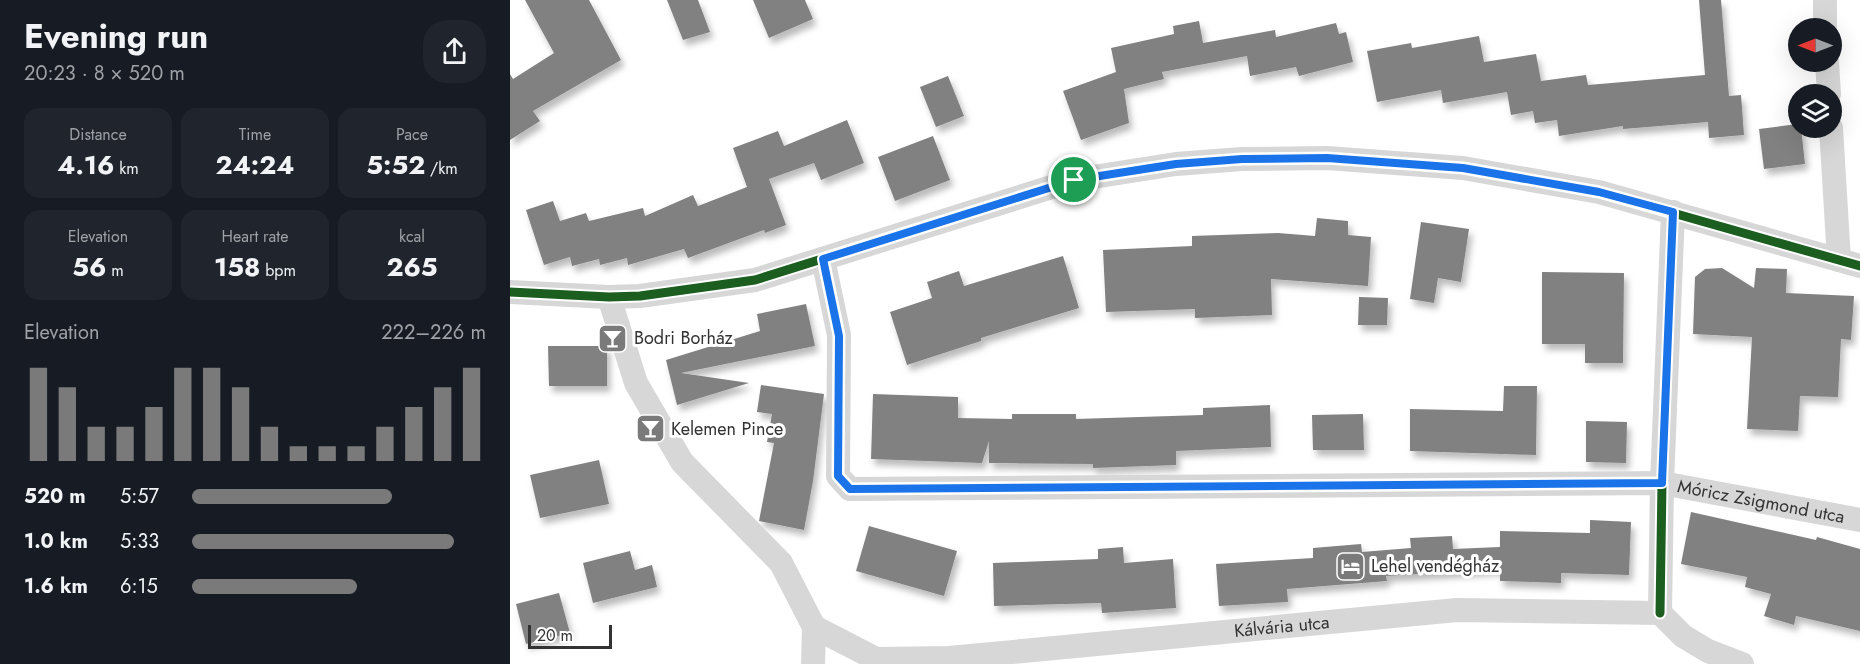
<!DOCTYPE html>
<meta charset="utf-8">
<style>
body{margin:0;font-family:Jost,sans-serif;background:#20242c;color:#f1f3f6;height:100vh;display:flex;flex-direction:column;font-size:22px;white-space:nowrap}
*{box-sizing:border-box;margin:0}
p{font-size:20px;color:#9ea1a6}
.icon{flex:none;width:33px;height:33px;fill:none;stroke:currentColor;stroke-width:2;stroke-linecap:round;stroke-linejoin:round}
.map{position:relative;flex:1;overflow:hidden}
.drawer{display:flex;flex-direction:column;background:#171b24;width:510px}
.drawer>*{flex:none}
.needle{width:39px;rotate:270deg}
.tools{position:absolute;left:1278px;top:18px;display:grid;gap:12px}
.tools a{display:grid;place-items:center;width:54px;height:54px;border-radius:50%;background:#171b24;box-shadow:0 6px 24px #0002;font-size:30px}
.scale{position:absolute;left:18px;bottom:15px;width:84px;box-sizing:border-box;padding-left:6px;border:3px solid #333;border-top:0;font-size:16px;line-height:21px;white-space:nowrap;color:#333;-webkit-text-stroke:4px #fff;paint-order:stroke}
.pin{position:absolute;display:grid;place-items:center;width:51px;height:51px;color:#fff;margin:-26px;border:3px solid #fff;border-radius:50%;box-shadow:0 2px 6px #0007}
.round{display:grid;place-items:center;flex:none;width:63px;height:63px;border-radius:24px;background:#20242c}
.head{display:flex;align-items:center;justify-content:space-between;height:102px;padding:0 24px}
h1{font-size:33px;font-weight:700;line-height:45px}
.figures{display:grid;grid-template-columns:repeat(3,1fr);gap:9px;height:102px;padding:6px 24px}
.figures div{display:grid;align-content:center;border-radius:15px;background:#20242c;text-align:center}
.figures b{font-size:26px;font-weight:700}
.figures small{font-size:16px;font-weight:400}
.figures p{font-size:16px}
.chart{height:168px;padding:12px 24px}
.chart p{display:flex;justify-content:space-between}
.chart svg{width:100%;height:108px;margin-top:6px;stroke:#7a7a7a;stroke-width:6}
ul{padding:0 24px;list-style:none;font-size:20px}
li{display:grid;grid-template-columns:96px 72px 1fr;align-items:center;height:45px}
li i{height:15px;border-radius:8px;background:#7a7a7a}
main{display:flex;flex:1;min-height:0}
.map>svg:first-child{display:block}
.building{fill:#818181;filter:url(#shadow)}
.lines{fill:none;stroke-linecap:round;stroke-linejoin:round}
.minor{stroke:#d7d7d7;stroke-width:24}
.cycleway-casing{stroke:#fff;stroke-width:13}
.cycleway{stroke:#1b5e20;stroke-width:9}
.route-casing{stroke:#fff;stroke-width:12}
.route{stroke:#1a73e8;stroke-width:8}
.labels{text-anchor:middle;stroke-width:6;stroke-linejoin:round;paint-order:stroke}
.poi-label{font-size:18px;fill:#333;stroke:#fff;text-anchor:start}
.street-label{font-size:18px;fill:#333;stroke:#fff}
</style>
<main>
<section class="drawer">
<div class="head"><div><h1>Evening run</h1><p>20:23 · 8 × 520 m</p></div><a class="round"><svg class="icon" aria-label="share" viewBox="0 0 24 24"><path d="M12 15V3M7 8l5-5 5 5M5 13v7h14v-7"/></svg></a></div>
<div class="figures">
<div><p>Distance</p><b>4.16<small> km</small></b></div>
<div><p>Time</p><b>24:24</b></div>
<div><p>Pace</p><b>5:52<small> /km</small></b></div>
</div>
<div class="figures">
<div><p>Elevation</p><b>56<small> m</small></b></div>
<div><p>Heart rate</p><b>158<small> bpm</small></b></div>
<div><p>kcal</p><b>265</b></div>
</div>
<div class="chart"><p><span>Elevation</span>222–226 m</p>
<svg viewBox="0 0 160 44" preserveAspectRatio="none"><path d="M5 44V6M15 44V14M25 44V30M35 44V30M45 44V22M55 44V6M65 44V6M75 44V14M85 44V30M95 44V38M105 44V38M115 44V38M125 44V30M135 44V22M145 44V14M155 44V6"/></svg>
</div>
<ul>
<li><b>520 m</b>5:57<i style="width:68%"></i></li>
<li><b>1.0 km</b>5:33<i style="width:89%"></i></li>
<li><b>1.6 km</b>6:15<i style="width:56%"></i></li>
</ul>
</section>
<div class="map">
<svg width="1350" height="664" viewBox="0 0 1350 664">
<defs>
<filter id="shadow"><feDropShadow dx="3.5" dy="6" stdDeviation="3" flood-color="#0004"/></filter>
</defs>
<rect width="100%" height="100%" fill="#fff"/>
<!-- building -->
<g class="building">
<path d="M15 0H79L111 60 23 111 30 121 0 140V74L3 79 44 53Z"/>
<path d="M157 0H188L200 32 173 40Z"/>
<path d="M243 0H295L303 19 259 38Z"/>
<path d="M1189 0H1211L1219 96 1231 95 1234 135 1199 138 1198 122 1113 129V126L1049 136 1047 120 1025 123 1023 111 1001 115 997 92 933 103 931 90 867 102 857 51 901 43 902 48 969 36 974 62 1026 54 1031 81 1076 75 1078 85 1195 75Z"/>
<path d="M689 21 693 43 765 30 766 37 826 23 829 34 836 32 843 62 789 76 786 67 740 76 737 56 652 72 654 79 614 89 619 123 571 140 553 91 606 72 601 48 664 34 663 26Z"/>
<path d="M438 76 454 116 426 127 410 87Z"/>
<path d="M337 120 354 163 311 180 304 163 259 179 276 225 255 233 254 230 178 258 174 249 118 265 117 258 90 265 89 259 62 266 60 257 34 265 16 210 43 201 50 221 76 213 79 221 133 208 135 216 183 195 188 206 237 187 223 148 268 131 274 146Z"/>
<path d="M1288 124V128H1291L1295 164 1254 169 1249 129Z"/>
<path d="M423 136 440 180 385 201 368 157Z"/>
<path d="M807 218 838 221V235L861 237 858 286 761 279 762 315 685 318V309L596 312 593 250 682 246V236L768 233 805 236Z"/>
<path d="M911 222 959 229 951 282 928 278 924 303 900 299Z"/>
<path d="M553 256 569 308 471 338V341L397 365 380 312 422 298 417 282 449 271 454 286Z"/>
<path d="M1212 268 1244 288 1246 268 1277 269 1276 293 1344 296 1341 340 1331 339 1328 397 1290 396 1288 431 1237 429 1242 337 1183 334 1185 277 1195 269Z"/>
<path d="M1032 272 1114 273 1113 363H1075V344H1032Z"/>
<path d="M849 297 878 298 877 325H848Z"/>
<path d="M296 304 305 346 171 373 239 383 167 405 156 360 250 331 247 314Z"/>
<path d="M38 346H97V386H39Z"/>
<path d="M251 385 314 394 303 481 294 530 249 521 264 443 257 442 262 414 247 412Z"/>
<path d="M994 386H1027L1026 455 900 451V409L993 411Z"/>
<path d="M363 394 448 397V418L502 419V414H566V419L693 415V408L760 405 761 447 666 451V465L583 468V464L479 463V441L472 463 361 459Z"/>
<path d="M853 414 854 450H803L802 415Z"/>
<path d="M1076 421 1117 422 1116 463 1076 462Z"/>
<path d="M89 460 99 504 30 518 20 475Z"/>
<path d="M1181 512 1306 540 1307 537 1350 549V631L1286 616 1284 625 1254 616 1261 594 1235 587 1237 577 1171 564Z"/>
<path d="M1080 520 1121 522 1119 575 1051 573V583L990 581V569L876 576 877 581 777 589 778 602 709 606 706 564 803 558V548L851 544 852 552 901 548 900 538 942 536 943 549 990 547V531L1080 533Z"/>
<path d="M359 526 447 551 434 596 346 571Z"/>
<path d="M613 547 614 563 663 559 666 608 592 613 591 603 484 606 483 563 588 559V549Z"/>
<path d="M120 551 125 570 142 565 147 587 83 603 73 563Z"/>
<path d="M49 593 60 633 16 644 6 604Z"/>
</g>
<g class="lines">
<!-- minor -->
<g class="minor">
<path d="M1315 0V28"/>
<path d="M1317 62 1319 94"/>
<path d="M1321 128 1329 260"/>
<path id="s1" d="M1163 212 1152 483 1350 520"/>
<path d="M313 259 329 335 328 476 340 489 1152 483 1150 613"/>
<path d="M0 292 99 297 130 296 245 280 564 180 666 164 732 159 817 158 953 168 1089 192 1350 266"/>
<path d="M99 297 126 383 172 462 271 563 304 627 303 664"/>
<path id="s2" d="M304 627 366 659 439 658 947 610 1150 613 1173 636 1198 651 1232 664"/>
</g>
<defs>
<g id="cycleway">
<path d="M313 259 329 335 328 476 340 489 1152 483 1150 613"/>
<path d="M0 292 99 297 130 296 245 280 564 180 666 164 732 159 817 158 953 168 1089 192 1350 266"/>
</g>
</defs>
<!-- cycleway casing -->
<use href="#cycleway" class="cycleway-casing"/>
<!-- cycleway -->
<use href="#cycleway" class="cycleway"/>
</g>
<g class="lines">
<defs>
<path id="route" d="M817 158 953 168 1089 192 1163 212 1152 483 340 489 328 476 329 336 313 259 564 180 666 164 732 159Z"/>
</defs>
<!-- route casing -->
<use href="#route" class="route-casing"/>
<!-- route -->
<use href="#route" class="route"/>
</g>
<!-- icons -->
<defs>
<symbol id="bar-square" viewBox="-11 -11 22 22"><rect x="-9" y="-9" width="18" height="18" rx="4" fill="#7a7a7a" stroke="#fff"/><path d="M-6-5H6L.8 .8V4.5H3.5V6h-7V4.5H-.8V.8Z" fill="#fff"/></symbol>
<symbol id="hotel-square" viewBox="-11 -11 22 22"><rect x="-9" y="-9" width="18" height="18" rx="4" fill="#7a7a7a" stroke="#fff"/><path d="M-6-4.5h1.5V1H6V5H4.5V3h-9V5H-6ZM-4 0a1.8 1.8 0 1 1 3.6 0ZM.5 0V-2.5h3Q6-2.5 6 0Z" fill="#fff"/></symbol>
</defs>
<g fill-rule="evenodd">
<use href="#bar-square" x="86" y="322" width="33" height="33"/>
<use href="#bar-square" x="124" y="412" width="33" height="33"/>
<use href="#hotel-square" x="824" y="550" width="33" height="33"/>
</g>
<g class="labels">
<!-- poi labels -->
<g class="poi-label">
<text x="124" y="344">Bodri Borház</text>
<text x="161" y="435">Kelemen Pince</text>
<text x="861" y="572">Lehel vendégház</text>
</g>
<!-- street labels -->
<g class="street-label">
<text dy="6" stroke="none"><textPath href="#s1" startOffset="372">Móricz Zsigmond utca</textPath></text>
<text dy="6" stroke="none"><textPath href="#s2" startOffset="477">Kálvária utca</textPath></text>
</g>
</g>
</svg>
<div class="tools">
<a><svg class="needle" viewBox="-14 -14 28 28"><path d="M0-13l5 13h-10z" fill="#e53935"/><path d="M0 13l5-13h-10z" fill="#9ea1a6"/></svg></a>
<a><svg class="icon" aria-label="layers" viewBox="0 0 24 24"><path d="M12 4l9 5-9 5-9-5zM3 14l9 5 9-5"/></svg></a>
</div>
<div class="scale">20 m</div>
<div class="pin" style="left:564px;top:180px;background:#1e9e55"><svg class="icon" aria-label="arrive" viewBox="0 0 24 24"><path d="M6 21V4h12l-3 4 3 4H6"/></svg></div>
</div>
</main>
